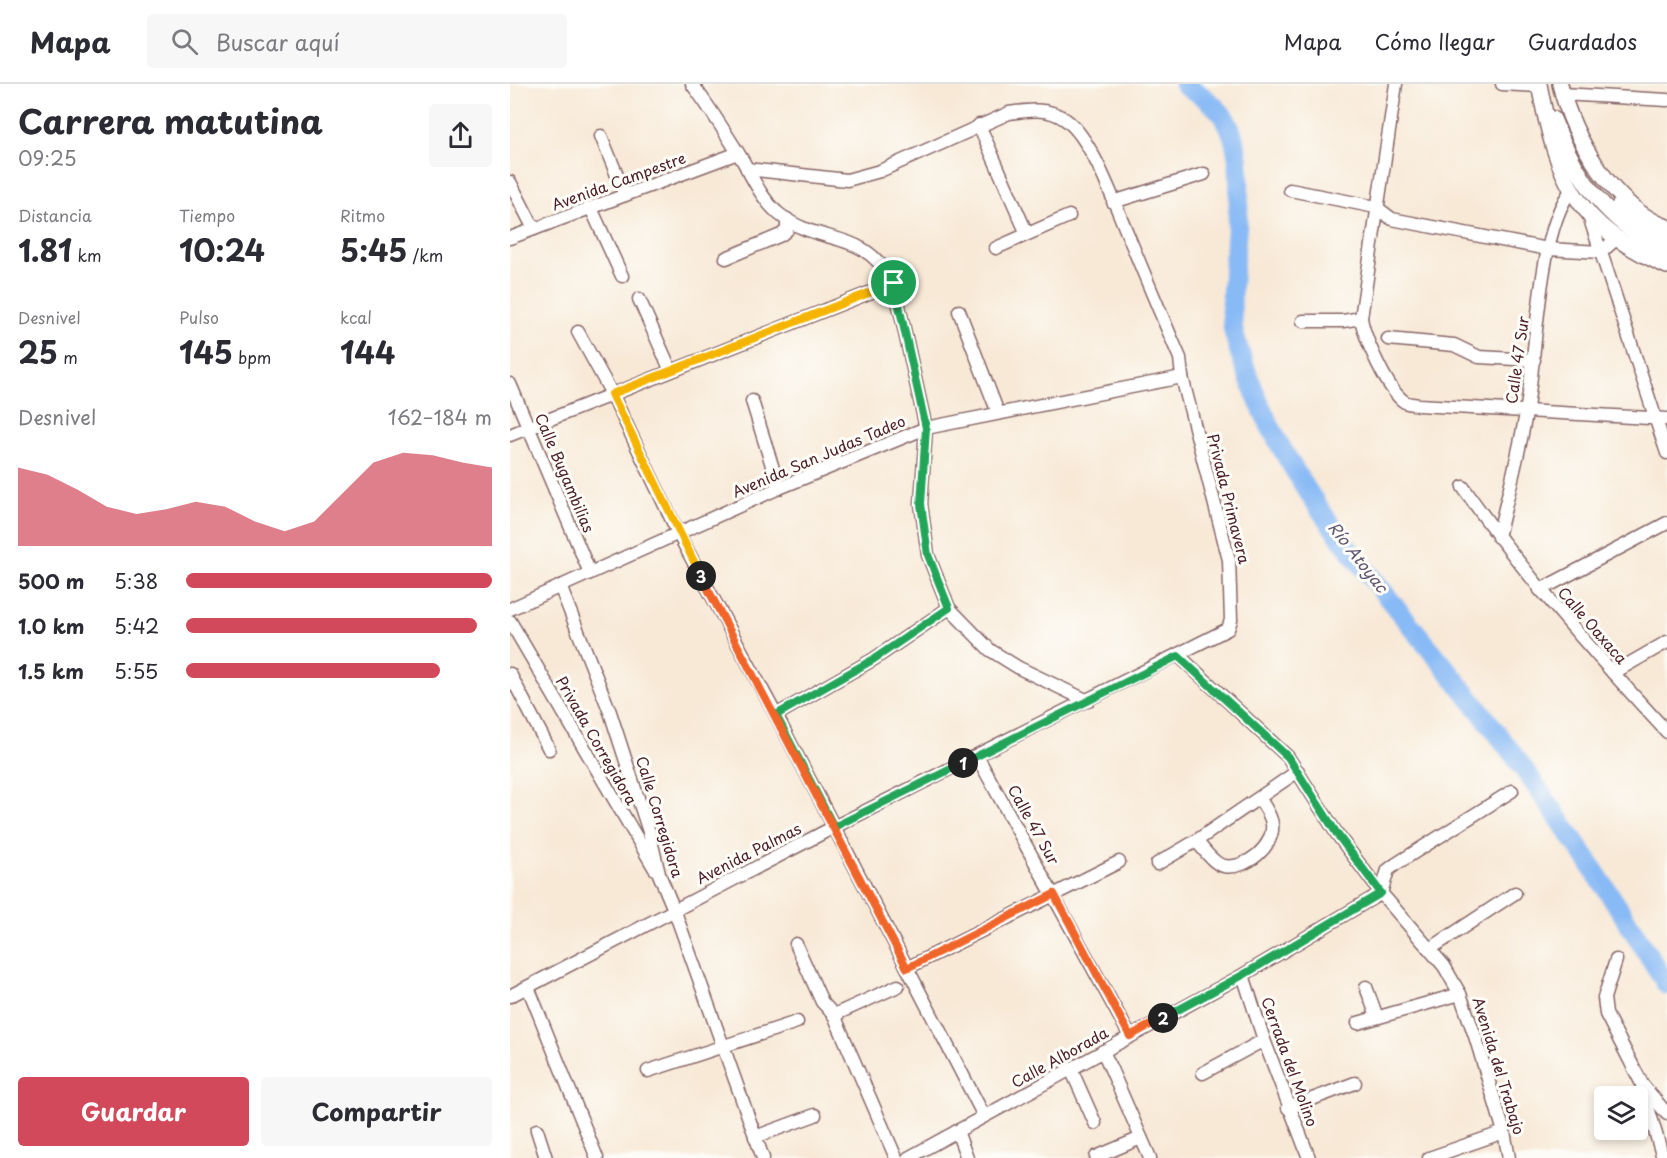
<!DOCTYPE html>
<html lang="es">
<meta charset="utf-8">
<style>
body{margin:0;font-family:"Playpen Sans",sans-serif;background:#f7f7f7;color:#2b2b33;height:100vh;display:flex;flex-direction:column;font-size:22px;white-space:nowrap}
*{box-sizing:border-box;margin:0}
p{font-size:20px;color:#7c7c81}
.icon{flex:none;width:33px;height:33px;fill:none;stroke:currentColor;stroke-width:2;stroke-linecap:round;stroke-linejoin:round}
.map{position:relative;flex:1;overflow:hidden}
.details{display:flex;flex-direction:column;background:#fff;width:510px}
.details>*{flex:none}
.controls{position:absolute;left:1084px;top:1002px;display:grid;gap:12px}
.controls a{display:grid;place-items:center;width:54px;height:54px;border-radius:6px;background:#fff;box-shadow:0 3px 9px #0003;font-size:30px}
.pin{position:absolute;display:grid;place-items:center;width:51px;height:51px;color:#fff;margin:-26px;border:3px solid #fff;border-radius:50%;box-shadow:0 2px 6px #0007}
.km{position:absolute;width:30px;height:30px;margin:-15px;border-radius:50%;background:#222;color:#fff;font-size:16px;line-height:30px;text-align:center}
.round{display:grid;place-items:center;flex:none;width:63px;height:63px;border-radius:6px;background:#f7f7f7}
.head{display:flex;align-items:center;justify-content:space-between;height:102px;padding:0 18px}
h1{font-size:33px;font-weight:700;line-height:45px}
.metrics{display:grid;grid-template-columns:repeat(3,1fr);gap:9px;height:102px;padding:6px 18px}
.metrics div{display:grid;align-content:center}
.metrics b{font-size:30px;font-weight:700}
.metrics small{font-size:16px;font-weight:400}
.metrics p{font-size:16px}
.chart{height:168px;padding:12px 18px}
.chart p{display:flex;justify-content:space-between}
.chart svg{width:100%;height:108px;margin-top:6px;fill:#d1495b;opacity:.7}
.action{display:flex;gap:12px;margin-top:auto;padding:12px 18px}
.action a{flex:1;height:69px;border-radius:6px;background:#d1495b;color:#fff;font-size:24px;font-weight:700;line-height:69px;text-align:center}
.action a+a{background:#f7f7f7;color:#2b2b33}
ul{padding:0 18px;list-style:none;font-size:20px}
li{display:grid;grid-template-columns:96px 72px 1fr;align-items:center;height:45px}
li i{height:15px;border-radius:8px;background:#d1495b}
header{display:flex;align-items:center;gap:36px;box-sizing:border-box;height:84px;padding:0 30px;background:#fff;border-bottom:2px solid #e1e1e2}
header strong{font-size:28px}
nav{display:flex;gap:33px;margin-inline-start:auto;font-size:21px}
.search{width:420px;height:54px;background:#f7f7f7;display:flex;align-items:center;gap:15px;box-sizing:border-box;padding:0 21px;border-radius:6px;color:#7c7c81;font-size:22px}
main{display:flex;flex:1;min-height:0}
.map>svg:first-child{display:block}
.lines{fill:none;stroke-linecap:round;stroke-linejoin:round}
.river{stroke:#88baf5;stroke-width:20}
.minor-casing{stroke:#876667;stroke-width:15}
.major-casing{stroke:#876667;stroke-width:18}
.minor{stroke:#fff;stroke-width:12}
.major{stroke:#fff;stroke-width:15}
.split-1-casing{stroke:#fff;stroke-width:12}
.split-2-casing{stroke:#fff;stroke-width:12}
.split-3-casing{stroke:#fff;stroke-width:12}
.split-4-casing{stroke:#fff;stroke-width:12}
.split-1{stroke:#22a559;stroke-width:8}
.split-2{stroke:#22a559;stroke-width:8}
.split-3{stroke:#f0652b;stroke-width:8}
.split-4{stroke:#f5b400;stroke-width:8}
.labels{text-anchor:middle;stroke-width:6;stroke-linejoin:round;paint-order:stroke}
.street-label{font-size:15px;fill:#4a1f2b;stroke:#fdfcf7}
.water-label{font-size:16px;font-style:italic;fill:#605572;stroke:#fdfcf7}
</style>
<header>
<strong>Mapa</strong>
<div class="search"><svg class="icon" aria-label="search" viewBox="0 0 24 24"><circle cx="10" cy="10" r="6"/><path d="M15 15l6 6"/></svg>Buscar aquí</div>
<nav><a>Mapa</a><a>Cómo llegar</a><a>Guardados</a></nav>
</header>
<main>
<section class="details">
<div class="head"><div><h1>Carrera matutina</h1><p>09:25</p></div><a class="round"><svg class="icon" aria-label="share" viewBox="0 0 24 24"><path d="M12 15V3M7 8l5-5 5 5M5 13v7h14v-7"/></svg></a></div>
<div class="metrics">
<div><p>Distancia</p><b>1.81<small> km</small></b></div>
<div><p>Tiempo</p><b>10:24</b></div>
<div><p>Ritmo</p><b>5:45<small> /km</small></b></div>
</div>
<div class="metrics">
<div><p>Desnivel</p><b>25<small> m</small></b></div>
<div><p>Pulso</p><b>145<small> bpm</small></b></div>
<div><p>kcal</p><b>144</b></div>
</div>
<div class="chart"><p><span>Desnivel</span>162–184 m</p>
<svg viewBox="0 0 160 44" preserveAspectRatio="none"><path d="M0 44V12L10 15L20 21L30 28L40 31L50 29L60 26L70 28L80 34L90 38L100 34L110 22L120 10L130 6L140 7L150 10L160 12V44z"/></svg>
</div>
<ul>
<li><b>500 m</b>5:38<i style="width:100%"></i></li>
<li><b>1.0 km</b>5:42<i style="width:95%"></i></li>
<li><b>1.5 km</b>5:55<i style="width:83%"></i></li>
</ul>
<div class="action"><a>Guardar</a><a>Compartir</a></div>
</section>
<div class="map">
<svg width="1157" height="1074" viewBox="0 0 1157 1074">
<rect width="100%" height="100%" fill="#fdfcf7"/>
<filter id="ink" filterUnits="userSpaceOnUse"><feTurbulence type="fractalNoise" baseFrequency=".0167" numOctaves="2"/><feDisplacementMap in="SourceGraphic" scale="12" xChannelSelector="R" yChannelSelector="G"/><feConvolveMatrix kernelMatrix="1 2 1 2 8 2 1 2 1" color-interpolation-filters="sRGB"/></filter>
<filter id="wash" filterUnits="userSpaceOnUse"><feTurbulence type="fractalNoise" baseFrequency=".008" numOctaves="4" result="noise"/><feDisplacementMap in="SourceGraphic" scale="24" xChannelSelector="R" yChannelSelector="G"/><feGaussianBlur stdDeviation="1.35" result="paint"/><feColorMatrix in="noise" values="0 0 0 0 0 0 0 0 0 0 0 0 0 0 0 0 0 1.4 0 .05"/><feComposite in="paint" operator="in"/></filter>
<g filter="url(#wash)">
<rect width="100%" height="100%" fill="#f8e9d7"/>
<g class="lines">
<!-- river -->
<path class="river" d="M674 0C689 9 709 22 717 38 745 91 715 183 723 244 726 261 733 278 739 294 784 415 877 509 955 608 1029 700 1095 800 1157 901"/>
</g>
</g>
<g filter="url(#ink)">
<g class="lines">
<defs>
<g id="minor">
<path d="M182 0C201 25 217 51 233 77 243 95 253 117 269 130 312 164 350 141 384 199L416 344 411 420 418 471 439 524 480 566 509 584 578 617"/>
<path d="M886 0 851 234C854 253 878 308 895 318 898 320 905 320 909 321L1157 335"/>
<path d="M992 0 1029 2"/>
<path d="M1052 10 1157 16"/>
<path d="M469 41 517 150"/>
<path d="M91 52 115 111"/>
<path d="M0 98 24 145"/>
<path d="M780 106 866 123 882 135 892 137 1038 165 1091 168 1105 156"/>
<path d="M603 118 694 90"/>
<path d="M81 124 112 192"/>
<path d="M1079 132 1157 369"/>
<path d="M0 154 228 69"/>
<path d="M486 164 559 132"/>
<path d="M216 174 271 151 277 146V135"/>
<path d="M129 215 161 287"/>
<path d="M449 227 488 329"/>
<path d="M793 237H833L851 234"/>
<path d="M68 248 102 310 169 451 266 631 474 1032"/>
<path d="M878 255 944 261 969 273 1024 276"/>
<path d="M0 300 80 489"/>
<path d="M242 317 269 404"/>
<path d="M0 351 384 199"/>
<path d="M953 403C1014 491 1084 569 1157 648"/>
<path d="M988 453C998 410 1010 367 1017 323 1026 272 1029 141 1062 106"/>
<path d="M50 502 100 628 139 748 149 790 165 828 253 1074"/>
<path d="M1030 506 1157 439"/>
<path d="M0 525 269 404 416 344 672 293 670 274C652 233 635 192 618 151 605 121 582 54 556 36 539 23 518 26 499 29L370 87 337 96 237 85"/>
<path d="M0 537 145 785"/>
<path d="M668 571 778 673 827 750 871 809 934 882 950 910 965 952 994 1048 999 1074"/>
<path d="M1103 589 1157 558"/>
<path d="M0 590 39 665"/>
<path d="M266 631 364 575 439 524"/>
<path d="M467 672 620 952"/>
<path d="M686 757C694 765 703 780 714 782 736 786 765 762 762 740 761 731 754 722 750 715"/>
<path d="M647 780 686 757 788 687"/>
<path d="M286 860 312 918 324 931 386 1074"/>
<path d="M920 865 1005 809"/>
<path d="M1106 876 1094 914 1096 930 1132 1000 1157 1030"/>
<path d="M397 884 609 778"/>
<path d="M733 891 754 956 799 1074"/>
<path d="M18 903 87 1074"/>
<path d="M856 903 867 933"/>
<path d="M0 912 324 743 718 545 721 536 719 476 672 293"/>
<path d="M324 931 388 902"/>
<path d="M848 939 950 910"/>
<path d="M593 967 640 1074"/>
<path d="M561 985 585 1039"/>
<path d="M138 987 287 938"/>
<path d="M693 989 754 956"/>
<path d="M1132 1003 1153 1074"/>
<path d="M778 1024 845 999"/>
<path d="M27 1046 36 1074"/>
<path d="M447 1047 457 1074"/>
<path d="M245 1053 305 1031"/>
<path d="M586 1073 631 1054"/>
<path d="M398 1074 733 891 871 809 878 786 886 780 1002 707"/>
<path d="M919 1074 994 1048"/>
</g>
<g id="major">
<path d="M1029 0C1047 96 1065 141 1157 182"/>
<path d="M1050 0C1063 53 1103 124 1157 143"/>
<path d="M1043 35C1069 99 1096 136 1157 169"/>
<path d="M1109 122 1126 138 1157 157"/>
</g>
</defs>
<!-- minor casing -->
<use href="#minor" class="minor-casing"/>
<!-- major casing -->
<use href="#major" class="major-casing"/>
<!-- minor -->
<use href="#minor" class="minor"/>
<!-- major -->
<use href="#major" class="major"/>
</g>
</g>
<g class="lines" filter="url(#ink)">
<defs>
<path id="split-1" d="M384 199 416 344 411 420 418 471 439 524 364 575 266 631 324 743 453 679"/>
<path id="split-2" d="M453 679 668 572 778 673 827 750 871 809 733 891 653 934"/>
<path id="split-3" d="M191 492 397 884 544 810 620 952 653 934"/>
<path id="split-4" d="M191 492 102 310 384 199"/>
</defs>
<!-- split-1 casing -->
<use href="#split-1" class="split-1-casing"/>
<!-- split-2 casing -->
<use href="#split-2" class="split-2-casing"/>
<!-- split-3 casing -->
<use href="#split-3" class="split-3-casing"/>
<!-- split-4 casing -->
<use href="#split-4" class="split-4-casing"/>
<!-- split-1 -->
<use href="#split-1" class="split-1"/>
<!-- split-2 -->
<use href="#split-2" class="split-2"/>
<!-- split-3 -->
<use href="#split-3" class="split-3"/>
<!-- split-4 -->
<use href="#split-4" class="split-4"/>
</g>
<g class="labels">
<!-- street labels -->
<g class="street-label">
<text transform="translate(109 98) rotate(-20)" y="5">Avenida Campestre</text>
<text transform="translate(1008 276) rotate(-82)" y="5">Calle 47 Sur</text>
<text transform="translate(309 373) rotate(-23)" y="5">Avenida San Judas Tadeo</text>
<text transform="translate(54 389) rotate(67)" y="5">Calle Bugambilias</text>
<text transform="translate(718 415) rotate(76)" y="5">Privada Primavera</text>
<text transform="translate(1082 542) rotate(49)" y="5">Calle Oaxaca</text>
<text transform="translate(86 657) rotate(60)" y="5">Privada Corregidora</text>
<text transform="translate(149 733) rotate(73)" y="5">Calle Corregidora</text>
<text transform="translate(523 741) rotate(61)" y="5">Calle 47 Sur</text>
<text transform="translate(239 770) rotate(-27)" y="5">Avenida Palmas</text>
<text transform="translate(550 974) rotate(-29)" y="5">Calle Alborada</text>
<text transform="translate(779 978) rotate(70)" y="5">Cerrada del Molino</text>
<text transform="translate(988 982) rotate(73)" y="5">Avenida del Trabajo</text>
</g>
<!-- water labels -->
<g class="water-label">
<text transform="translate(848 473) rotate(52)" y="6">Río Atoyac</text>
</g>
</g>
</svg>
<div class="controls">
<a><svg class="icon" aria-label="layers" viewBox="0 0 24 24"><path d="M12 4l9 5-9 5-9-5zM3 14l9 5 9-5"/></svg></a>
</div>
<div class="pin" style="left:384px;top:199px;background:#1e9e55"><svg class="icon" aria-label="arrive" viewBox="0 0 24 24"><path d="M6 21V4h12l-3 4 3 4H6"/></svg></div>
<b class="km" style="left:453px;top:679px">1</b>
<b class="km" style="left:653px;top:934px">2</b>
<b class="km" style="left:191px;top:492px">3</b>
</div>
</main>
